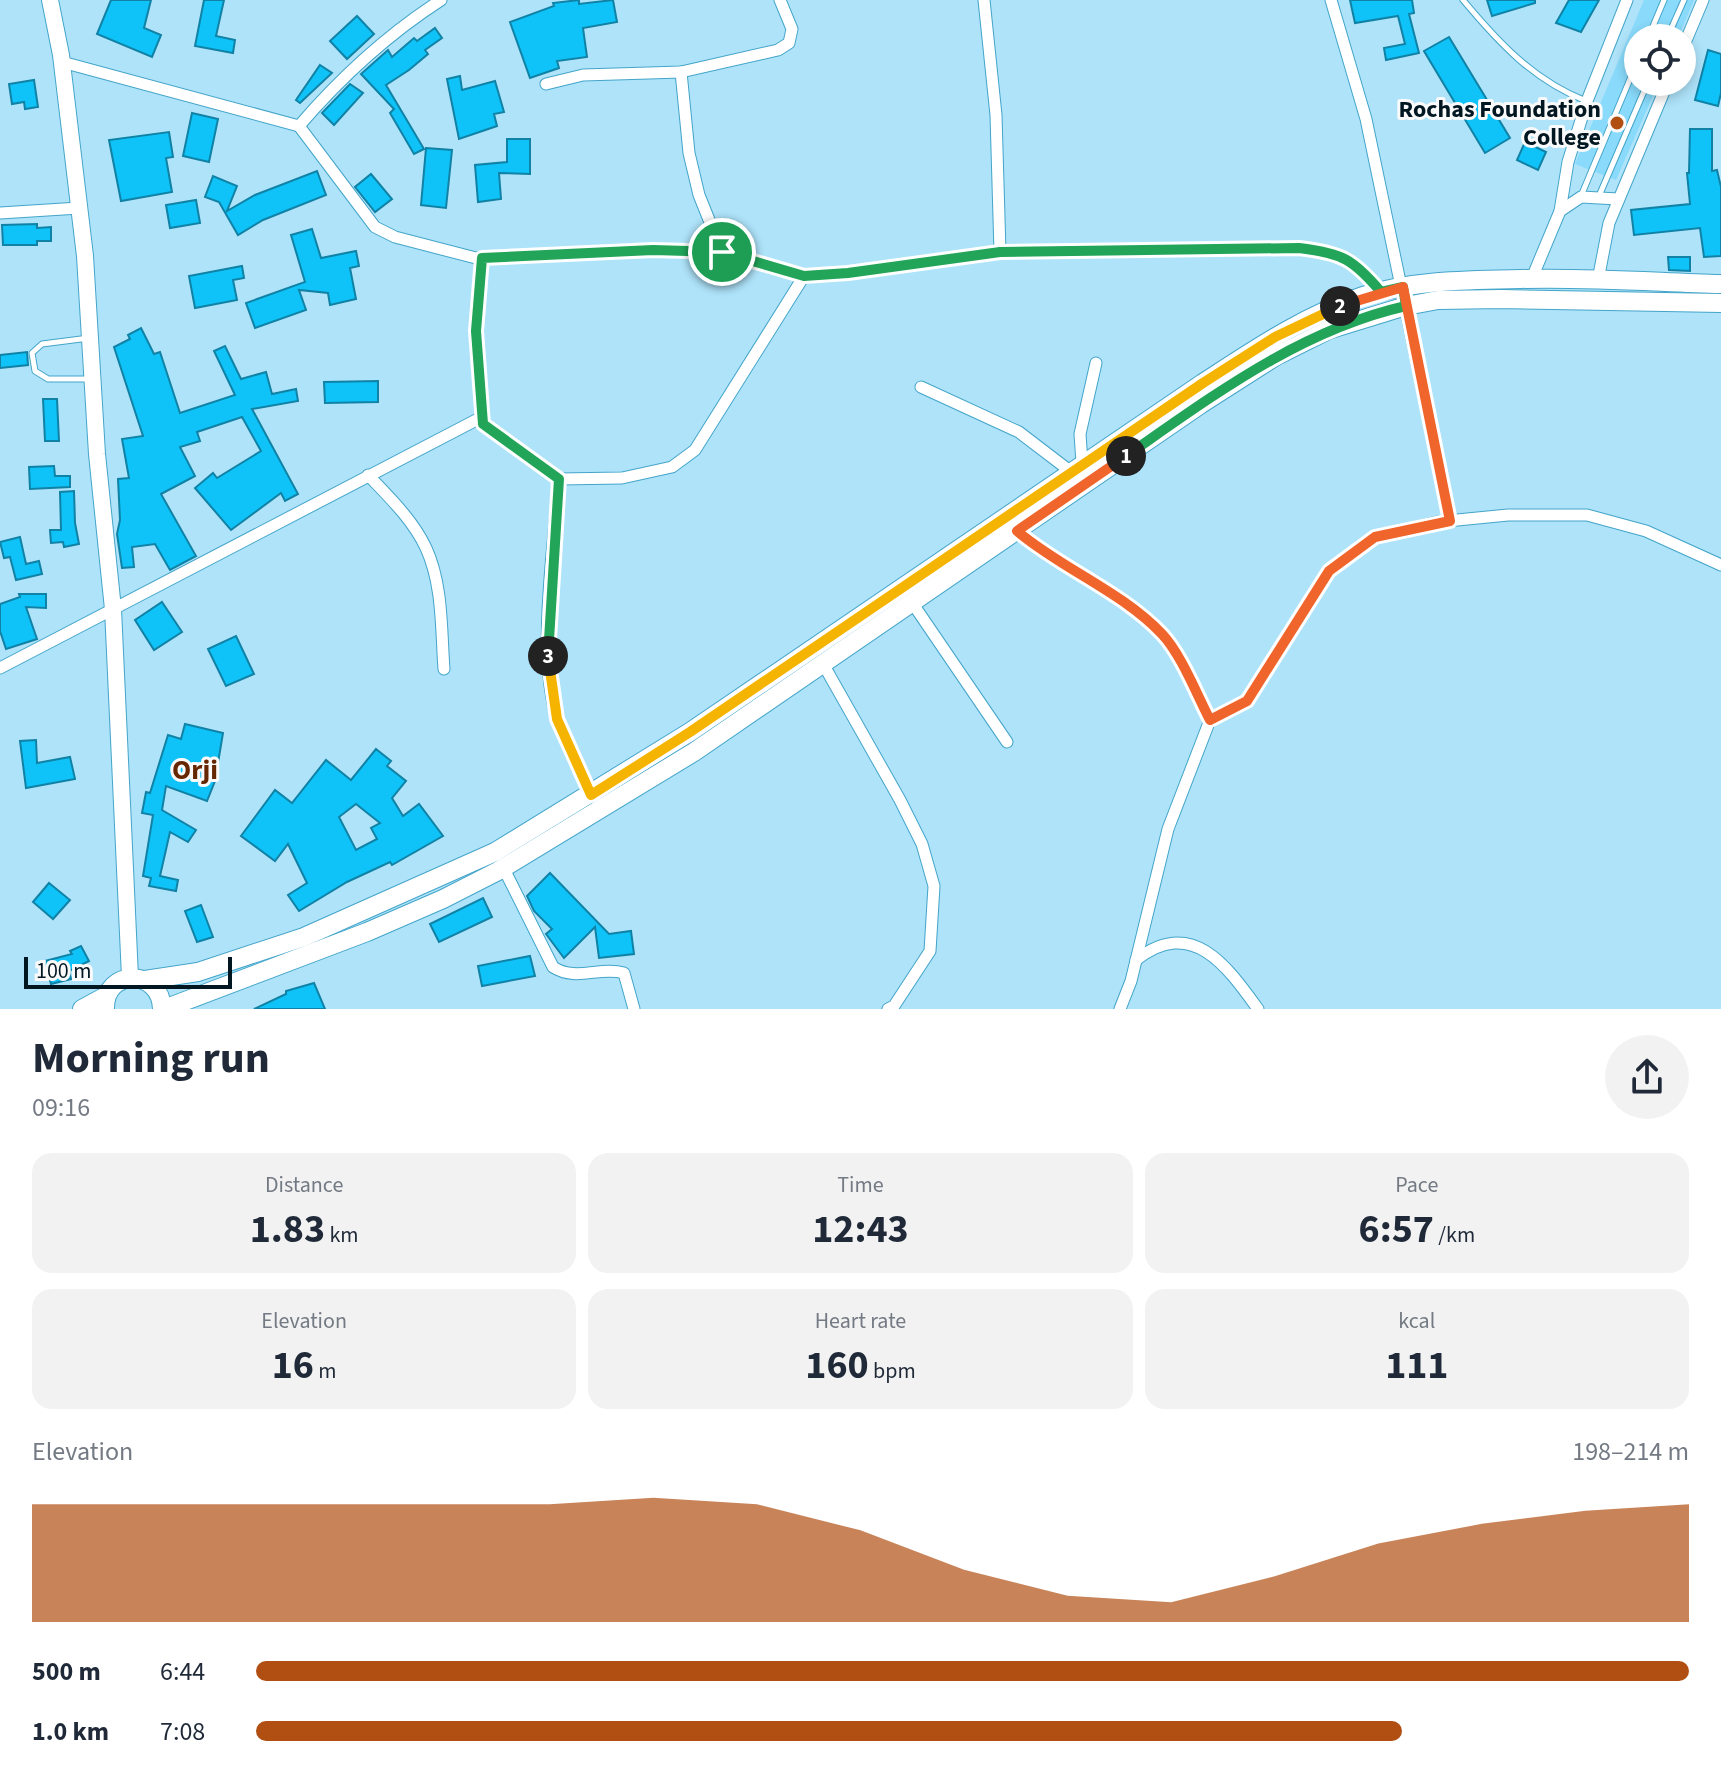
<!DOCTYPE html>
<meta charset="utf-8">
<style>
body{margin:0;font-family:"Source Sans 3",sans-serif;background:#f2f2f3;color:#1f2937;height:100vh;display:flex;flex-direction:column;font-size:30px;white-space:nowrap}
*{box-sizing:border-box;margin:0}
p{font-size:26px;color:#747a83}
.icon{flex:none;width:44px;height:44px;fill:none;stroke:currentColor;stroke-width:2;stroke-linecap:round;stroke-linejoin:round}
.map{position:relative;height:1009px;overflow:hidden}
.sheet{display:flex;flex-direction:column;background:#fff;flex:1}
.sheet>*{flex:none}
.fabs{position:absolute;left:1624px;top:24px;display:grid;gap:16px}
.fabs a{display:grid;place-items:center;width:72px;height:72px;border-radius:50%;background:#fff;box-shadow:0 4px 12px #0003;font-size:40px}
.scale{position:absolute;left:24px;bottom:20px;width:208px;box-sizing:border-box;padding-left:8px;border:4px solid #001722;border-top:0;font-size:22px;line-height:28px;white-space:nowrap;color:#001722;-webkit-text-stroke:6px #fafafa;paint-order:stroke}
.pin{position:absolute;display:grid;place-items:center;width:68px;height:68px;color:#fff;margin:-34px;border:4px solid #fff;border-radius:50%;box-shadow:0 2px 8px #0007}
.km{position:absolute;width:40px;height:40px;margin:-20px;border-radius:50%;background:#222;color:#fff;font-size:22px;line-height:40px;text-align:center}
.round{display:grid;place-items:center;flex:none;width:84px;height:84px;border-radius:42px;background:#f2f2f3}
.head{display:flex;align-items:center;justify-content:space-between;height:136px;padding:0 32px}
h1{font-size:44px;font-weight:700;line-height:60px}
.stats{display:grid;grid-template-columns:repeat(3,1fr);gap:12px;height:136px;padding:8px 32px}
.stats div{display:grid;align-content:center;border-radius:20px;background:#f2f2f3;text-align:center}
.stats b{font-size:40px;font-weight:700}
.stats small{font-size:22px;font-weight:400}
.stats p{font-size:22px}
.chart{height:224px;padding:16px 32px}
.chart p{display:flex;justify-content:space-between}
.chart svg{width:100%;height:144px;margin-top:8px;fill:#b14f13;opacity:.7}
ul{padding:0 32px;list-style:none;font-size:26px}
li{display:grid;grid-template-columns:128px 96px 1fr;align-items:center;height:60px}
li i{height:20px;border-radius:10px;background:#b14f13}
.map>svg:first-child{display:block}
.built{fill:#89dafb}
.building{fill:#0fc3f8;stroke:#1082a5;stroke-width:2;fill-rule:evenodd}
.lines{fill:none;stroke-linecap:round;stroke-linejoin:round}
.service-casing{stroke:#43a5c9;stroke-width:7}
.minor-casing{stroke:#43a5c9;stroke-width:13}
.secondary-casing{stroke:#43a5c9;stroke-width:18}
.primary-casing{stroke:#43a5c9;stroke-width:20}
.service{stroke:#fff;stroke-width:5}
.minor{stroke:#fff;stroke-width:11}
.secondary{stroke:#fff;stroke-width:16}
.primary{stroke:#fff;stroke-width:18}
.split-1-casing{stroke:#fff;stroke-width:16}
.split-2-casing{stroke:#fff;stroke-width:16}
.split-3-casing{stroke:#fff;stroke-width:16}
.split-4-casing{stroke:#fff;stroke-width:16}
.split-1{stroke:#22a559;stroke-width:10}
.split-2{stroke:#f0652b;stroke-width:10}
.split-3{stroke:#f5b400;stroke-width:10}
.split-4{stroke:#22a559;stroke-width:10}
.poi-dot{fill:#b14f13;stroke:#fafafa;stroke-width:3}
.labels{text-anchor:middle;stroke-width:6;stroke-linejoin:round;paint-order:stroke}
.poi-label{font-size:24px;font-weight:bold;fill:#001722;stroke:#fafafa;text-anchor:end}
.quarter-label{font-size:28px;font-weight:bold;fill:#652700;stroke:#fafafa}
</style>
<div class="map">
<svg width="1721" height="1009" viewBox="0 0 1721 1009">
<rect width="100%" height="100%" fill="#aee3fa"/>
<!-- built -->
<path class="built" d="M1644 0H1694L1678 38H1638V82H1659L1616 180 1575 164Z"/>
<!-- building -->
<g class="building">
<path d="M111 0H151L144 28 161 35 152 57 97 34Z"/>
<path d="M204 0H224L216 36 235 40 233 53 195 46Z"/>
<path d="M579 0V4L613 0 617 22 583 28 587 57 557 61 559 68 530 78 510 22 554 6 553 3Z"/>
<path d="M1350 0H1412L1414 13 1409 14 1419 53 1386 60 1384 48 1405 44 1398 16 1355 23Z"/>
<path d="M1487 0H1535V3L1492 16Z"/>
<path d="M1569 0H1599L1581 32 1556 23Z"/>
<path d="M357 16 374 34 347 59 330 41Z"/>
<path d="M435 28 442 38 425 50 428 54 409 70 386 85 424 149 414 154 390 113 394 109 361 74 388 50 392 57 414 38 417 41Z"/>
<path d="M1449 37 1510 138 1485 153 1424 51Z"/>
<path d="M1708 50 1721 54V93L1718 106 1695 100Z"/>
<path d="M320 65 332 73 300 103 296 100Z"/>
<path d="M460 76 462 90 495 81 504 112 494 114 497 126 459 139 447 79Z"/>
<path d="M34 80 38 107 25 109 24 102 12 104 9 84Z"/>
<path d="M350 84 363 93 334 125 322 113Z"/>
<path d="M192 113 218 119 209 162 183 156Z"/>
<path d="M1690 129H1712V171L1717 170 1721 187V256L1704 257 1700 228 1634 235 1631 210 1690 204 1687 173H1689Z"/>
<path d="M169 132 173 157 166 158 172 192 121 201 109 140Z"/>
<path d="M507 139H530V174L499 173 501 199 478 202 475 165 507 162Z"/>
<path d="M1525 142 1546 152 1538 170 1517 160Z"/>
<path d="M426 148 452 150 446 208 421 205Z"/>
<path d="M317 171 326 195 263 220 238 235 219 202 205 197 213 176 237 186 227 211 255 195Z"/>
<path d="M371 174 392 199 375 212 355 187Z"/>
<path d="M196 200 200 223 170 228 166 205Z"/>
<path d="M37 224V228L51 227V241H37V245H3L2 225Z"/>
<path d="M312 229 321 258 356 251 359 266 350 268 356 299 330 305 328 293 299 290 306 310 255 328 246 303 305 282 291 235Z"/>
<path d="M1668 257H1690V271L1669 270Z"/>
<path d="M242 266 244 278 233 280 237 300 195 308 189 276Z"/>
<path d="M141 328 154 354 160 352 180 413 235 395 214 351 225 346 241 379 266 372 272 394 296 389 298 401 252 409 298 494 285 501 281 493 231 530 195 488 213 473 217 478 261 451 242 417 197 432 200 441 180 447 195 476 161 494 196 556 170 570 155 544 132 547 134 567 122 568 117 534 120 520 118 479 129 478 122 439 143 436 114 347 130 339 128 335Z"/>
<path d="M27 352 28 365 0 368V355Z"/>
<path d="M378 381V402L325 403 324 382Z"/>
<path d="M43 399H57L59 441H45Z"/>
<path d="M54 466 55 476H70V487L30 489 29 467Z"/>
<path d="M74 491 75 523 79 544 64 547 63 542 51 543 50 530H61L60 492Z"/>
<path d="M20 537 26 564 39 561 42 574 16 580 10 557 4 558 0 542Z"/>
<path d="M19 594H46V608L26 607 37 639 6 649 0 631V604L20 597Z"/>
<path d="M162 602 182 632 154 650 135 620Z"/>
<path d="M236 636 254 674 226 686 208 649Z"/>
<path d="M185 724 223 733 215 781 207 801 166 786 162 810 196 830 188 842 170 832 160 876 178 880 176 891 149 886 151 878 143 876 153 815 142 813 146 792 150 793 168 735 181 739Z"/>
<path d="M36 740 37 763 70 757 75 779 26 788 20 741Z"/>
<path d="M376 749 391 761 387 766 406 781 392 798 403 816 419 804 443 836 392 865 390 862 347 882 299 911 288 895 307 883 288 844 275 861 241 836 275 790 292 803 326 760 351 780ZM356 804 380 823 371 828 377 839 356 850 339 817Z"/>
<path d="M550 873 609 934 631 931 634 954 599 958 595 927 564 958 546 934 552 929 534 911 527 896Z"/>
<path d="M49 883 70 900 53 919 33 902Z"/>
<path d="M483 898 492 917 439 942 430 924Z"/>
<path d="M201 905 213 937 197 942 185 911Z"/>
<path d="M81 946 89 961 69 971 71 979 51 984 45 961 72 954 70 951Z"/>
<path d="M530 956 535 976 482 986 478 966Z"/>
<path d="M314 983 325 1009H254L286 994V991Z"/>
</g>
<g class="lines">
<defs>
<g id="service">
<path d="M1463 0C1499 43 1533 80 1586 101"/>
<path d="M1648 38 1664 0"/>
<path d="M1667 38 1684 0"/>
<path d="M1581 196 1638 60"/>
<path d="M1599 196 1648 82"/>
<path d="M87 379H48L35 371 32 353 42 344 89 338"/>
</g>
<g id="minor">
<path d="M984 0 996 115 1000 252"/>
<path d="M1331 0 1366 119 1450 521"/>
<path d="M1682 50 1703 0"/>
<path d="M62 62 299 126 375 227 395 237 476 258 653 250 722 252 804 276 848 273 1000 252 1299 248C1342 252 1353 259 1381 292"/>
<path d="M681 72 689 153 699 195 722 252"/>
<path d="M546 84 583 75 681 72 778 50 789 43 792 29 780 0"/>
<path d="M299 126C341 77 387 35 441 0"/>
<path d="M1560 211 1581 197 1618 199"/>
<path d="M0 213 79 208"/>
<path d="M482 258 476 331 483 424 559 479 622 478 672 467 695 450 804 276"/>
<path d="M1532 278 1560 211 1568 162 1587 101 1627 0"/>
<path d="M1598 280 1609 223 1668 82"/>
<path d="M921 387 1019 432 1070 471"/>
<path d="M1082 463 1080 434 1096 363"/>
<path d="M368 475C389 497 413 520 426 548 443 585 441 629 444 669"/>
<path d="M559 479C554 546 536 659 558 721 566 746 579 771 591 795"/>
<path d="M1017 531C1062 569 1121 591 1162 634 1181 654 1197 695 1210 720L1168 829 1131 981 1120 1009"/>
<path d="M911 601 1007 742"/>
<path d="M822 662 900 800 922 844 934 886 930 951 894 1006 888 1009"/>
<path d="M0 668 482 417"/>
<path d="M1210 720 1247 701 1329 571 1375 537 1437 522 1508 515H1587L1646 531 1721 565"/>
<path d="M503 867 553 967C576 982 600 966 624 973L634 1009"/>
<path d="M1136 960C1192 916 1227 966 1258 1009"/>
</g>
<path id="secondary" d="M50 0 61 55 85 256 97 454 113 609 130 977"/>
<g id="primary">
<path d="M145 980 198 972 304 937 495 852 690 732 1203 383C1254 350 1305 315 1363 296 1415 280 1467 280 1520 279 1587 277 1654 282 1721 284"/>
<path d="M82 1009 106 996"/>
<path d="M105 1009C104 968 161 968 162 1009"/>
<path d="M164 1009 367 932 443 899 498 871 694 752 1201 404 1276 356 1328 330 1406 306 1438 300 1501 299 1721 303"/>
</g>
</defs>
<!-- service casing -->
<use href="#service" class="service-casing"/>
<!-- minor casing -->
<use href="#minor" class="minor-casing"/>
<!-- secondary casing -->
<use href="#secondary" class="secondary-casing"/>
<!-- primary casing -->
<use href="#primary" class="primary-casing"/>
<!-- service -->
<use href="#service" class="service"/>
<!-- minor -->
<use href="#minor" class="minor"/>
<!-- secondary -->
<use href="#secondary" class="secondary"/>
<!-- primary -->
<use href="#primary" class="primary"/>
</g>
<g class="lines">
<defs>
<path id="split-1" d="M722 252 804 276 848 273 1000 252 1299 248C1342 253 1353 259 1381 292L1403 287 1406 306C1300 330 1214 395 1126 456"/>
<path id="split-2" d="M1126 456 1017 531C1062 569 1121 591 1162 634 1181 654 1197 695 1210 720L1247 701 1329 571 1375 537 1450 521 1403 287 1340 306"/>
<path id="split-3" d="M548 656 557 719 591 795 690 732 1203 383 1275 337 1340 306"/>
<path id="split-4" d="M548 656 559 479 483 424 476 331 482 258 653 250 722 252"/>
</defs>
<!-- split-1 casing -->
<use href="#split-1" class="split-1-casing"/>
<!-- split-2 casing -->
<use href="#split-2" class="split-2-casing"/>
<!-- split-3 casing -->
<use href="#split-3" class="split-3-casing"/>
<!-- split-4 casing -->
<use href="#split-4" class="split-4-casing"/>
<!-- split-1 -->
<use href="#split-1" class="split-1"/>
<!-- split-2 -->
<use href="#split-2" class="split-2"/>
<!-- split-3 -->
<use href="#split-3" class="split-3"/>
<!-- split-4 -->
<use href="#split-4" class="split-4"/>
</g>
<!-- markers -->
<circle class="poi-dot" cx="1617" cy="123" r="8"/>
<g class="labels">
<!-- poi labels -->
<g class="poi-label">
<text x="1601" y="117">Rochas Foundation<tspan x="1601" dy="28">College</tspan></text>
</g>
<!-- quarter labels -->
<g class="quarter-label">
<text x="195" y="779">Orji</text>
</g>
</g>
</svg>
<div class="fabs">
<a><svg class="icon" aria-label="locate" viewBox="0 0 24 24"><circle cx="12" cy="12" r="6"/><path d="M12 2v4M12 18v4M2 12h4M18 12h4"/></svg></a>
</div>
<div class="scale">100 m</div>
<div class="pin" style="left:722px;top:252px;background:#1e9e55"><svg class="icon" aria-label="arrive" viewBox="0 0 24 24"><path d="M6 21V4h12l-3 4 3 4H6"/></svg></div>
<b class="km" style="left:1126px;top:456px">1</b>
<b class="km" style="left:1340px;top:306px">2</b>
<b class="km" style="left:548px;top:656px">3</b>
</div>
<section class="sheet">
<div class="head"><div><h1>Morning run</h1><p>09:16</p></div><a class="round"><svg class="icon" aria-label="share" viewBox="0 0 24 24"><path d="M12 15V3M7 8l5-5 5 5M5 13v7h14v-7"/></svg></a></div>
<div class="stats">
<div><p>Distance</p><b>1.83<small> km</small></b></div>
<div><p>Time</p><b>12:43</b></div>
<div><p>Pace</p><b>6:57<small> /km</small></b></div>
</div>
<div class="stats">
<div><p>Elevation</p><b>16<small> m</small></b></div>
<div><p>Heart rate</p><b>160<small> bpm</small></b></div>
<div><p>kcal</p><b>111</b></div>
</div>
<div class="chart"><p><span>Elevation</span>198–214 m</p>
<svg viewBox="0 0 160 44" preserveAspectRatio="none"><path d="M0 44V8L10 8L20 8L30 8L40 8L50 8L60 6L70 8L80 16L90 28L100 36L110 38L120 30L130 20L140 14L150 10L160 8V44z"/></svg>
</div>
<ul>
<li><b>500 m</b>6:44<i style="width:100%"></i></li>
<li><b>1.0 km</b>7:08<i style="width:80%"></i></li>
</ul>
</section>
